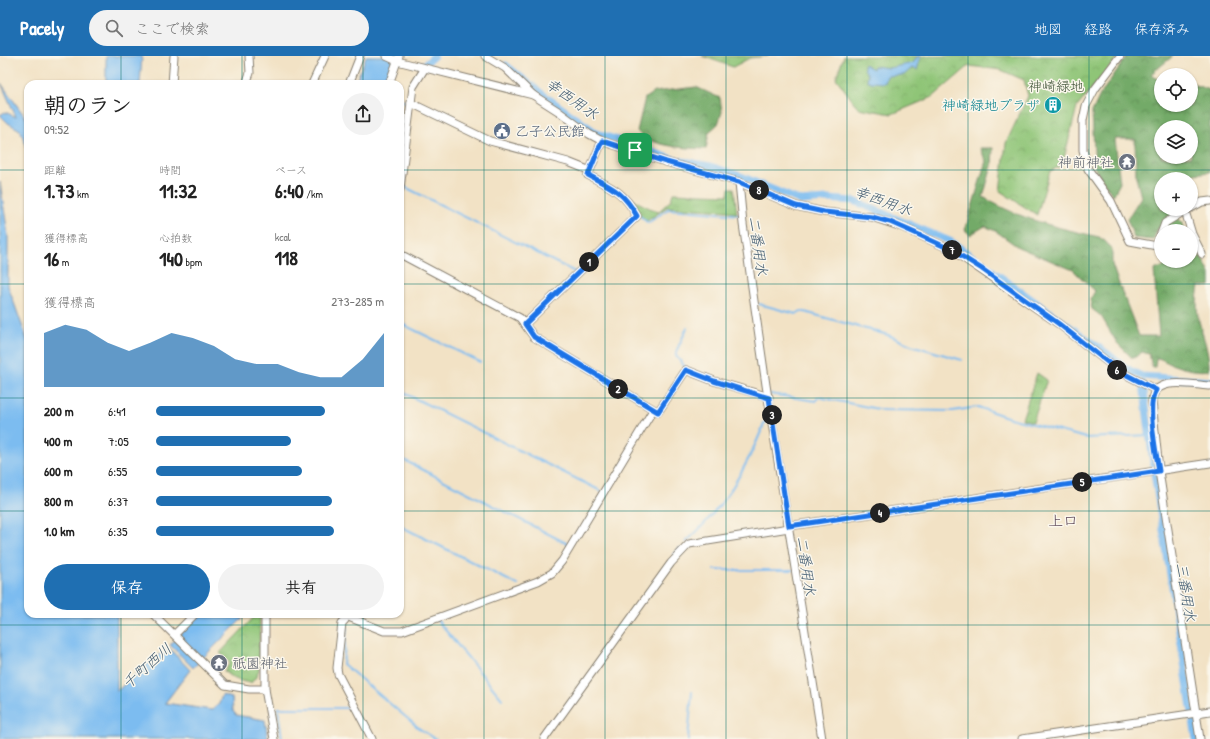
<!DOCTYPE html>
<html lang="ja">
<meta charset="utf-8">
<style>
body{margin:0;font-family:"Patrick Hand","Klee One",sans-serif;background:#f2f2f2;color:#222;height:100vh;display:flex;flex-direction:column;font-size:15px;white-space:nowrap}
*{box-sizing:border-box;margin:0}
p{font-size:13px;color:#767676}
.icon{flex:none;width:22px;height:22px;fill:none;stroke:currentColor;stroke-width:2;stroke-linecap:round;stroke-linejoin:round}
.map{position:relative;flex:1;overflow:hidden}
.drawer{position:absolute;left:24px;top:24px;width:380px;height:538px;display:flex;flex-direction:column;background:#fff;border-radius:12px;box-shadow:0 1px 3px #0004}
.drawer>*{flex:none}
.controls{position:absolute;left:1154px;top:12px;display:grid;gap:8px}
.controls a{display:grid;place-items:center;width:44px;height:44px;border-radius:50%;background:#fff;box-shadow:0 1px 3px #0004;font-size:20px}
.pin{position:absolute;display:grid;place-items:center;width:34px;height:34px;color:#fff;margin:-17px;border-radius:8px;box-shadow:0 2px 6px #0006}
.km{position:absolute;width:20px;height:20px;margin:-10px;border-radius:50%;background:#222;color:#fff;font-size:11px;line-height:20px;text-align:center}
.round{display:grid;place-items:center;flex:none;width:42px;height:42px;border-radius:21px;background:#f2f2f2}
.headline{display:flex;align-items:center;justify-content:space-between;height:68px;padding:0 20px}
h1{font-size:22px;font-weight:800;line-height:30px}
.metrics{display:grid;grid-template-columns:repeat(3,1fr);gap:6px;height:68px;padding:4px 20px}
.metrics div{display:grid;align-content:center}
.metrics b{font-size:20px;font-weight:800}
.metrics small{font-size:11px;font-weight:400}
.metrics p{font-size:11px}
.chart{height:112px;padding:8px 20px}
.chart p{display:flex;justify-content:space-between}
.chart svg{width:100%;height:72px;margin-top:4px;fill:#1f6fb2;opacity:.7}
.button{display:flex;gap:8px;margin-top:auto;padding:8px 20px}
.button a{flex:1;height:46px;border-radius:24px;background:#1f6fb2;color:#fff;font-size:16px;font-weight:800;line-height:46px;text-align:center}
.button a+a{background:#f2f2f2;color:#222}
ul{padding:0 20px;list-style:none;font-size:13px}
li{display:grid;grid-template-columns:64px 48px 1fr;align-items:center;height:30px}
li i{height:10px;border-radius:5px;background:#1f6fb2}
header{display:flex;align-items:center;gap:24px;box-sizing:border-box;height:56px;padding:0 20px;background:#1f6fb2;color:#fff}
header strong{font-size:19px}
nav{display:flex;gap:22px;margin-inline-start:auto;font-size:14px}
.search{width:280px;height:36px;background:#f2f2f2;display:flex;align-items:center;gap:10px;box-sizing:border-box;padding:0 14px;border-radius:22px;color:#767676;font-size:15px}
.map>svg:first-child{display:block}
.grass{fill:url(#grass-tufts);stroke:#56704a}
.forest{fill:url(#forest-crowns);stroke:#486342;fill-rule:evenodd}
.park{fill:url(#park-crowns);stroke:#56704a}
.water{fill:#7bbcf0;stroke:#4c6c86}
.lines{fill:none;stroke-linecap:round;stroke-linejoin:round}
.stream{stroke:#7bbcf0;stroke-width:2}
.canal{stroke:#7bbcf0;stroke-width:7}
.minor-casing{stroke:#877f70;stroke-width:9}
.minor{stroke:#fff;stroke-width:7}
.route-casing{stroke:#fff;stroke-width:8}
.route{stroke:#1a73e8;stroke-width:5}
.grid{fill:none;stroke:#0f766e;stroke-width:1;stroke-opacity:0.55}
.labels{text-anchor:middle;stroke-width:3;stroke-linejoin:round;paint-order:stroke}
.park-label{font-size:14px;fill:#44573c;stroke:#fbf7ec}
.culture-label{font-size:14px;fill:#0d838f;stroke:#fbf7ec;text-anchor:end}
.service-label{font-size:14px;fill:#4e5e75;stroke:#fbf7ec;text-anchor:start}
.worship-label{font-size:14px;fill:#5b616d;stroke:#fbf7ec;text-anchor:end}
.water-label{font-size:15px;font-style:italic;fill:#425c71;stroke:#fbf7ec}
.neighbourhood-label{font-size:15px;fill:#5b4556;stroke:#fbf7ec}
</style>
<header>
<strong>Pacely</strong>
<div class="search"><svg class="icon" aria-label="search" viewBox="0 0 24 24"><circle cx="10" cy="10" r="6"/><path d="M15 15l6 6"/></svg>ここで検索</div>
<nav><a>地図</a><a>経路</a><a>保存済み</a></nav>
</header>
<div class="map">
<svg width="1210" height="683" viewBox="0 0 1210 683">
<defs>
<pattern id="grass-tufts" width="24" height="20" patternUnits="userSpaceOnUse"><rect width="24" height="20" fill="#8fc577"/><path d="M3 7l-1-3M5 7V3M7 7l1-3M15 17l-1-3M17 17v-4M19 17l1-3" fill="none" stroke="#7ba966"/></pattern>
<pattern id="forest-crowns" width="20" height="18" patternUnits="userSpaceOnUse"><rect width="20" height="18" fill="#73aa68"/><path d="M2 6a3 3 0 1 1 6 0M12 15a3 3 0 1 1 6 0" fill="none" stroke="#5e8a55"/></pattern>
<pattern id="park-crowns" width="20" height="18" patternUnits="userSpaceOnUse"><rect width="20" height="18" fill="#8fc577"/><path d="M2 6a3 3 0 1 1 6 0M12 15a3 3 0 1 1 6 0" fill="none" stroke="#7ba966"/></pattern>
</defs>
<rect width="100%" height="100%" fill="#fbf7ec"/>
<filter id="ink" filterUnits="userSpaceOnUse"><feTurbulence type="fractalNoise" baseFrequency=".025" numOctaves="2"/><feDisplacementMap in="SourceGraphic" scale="8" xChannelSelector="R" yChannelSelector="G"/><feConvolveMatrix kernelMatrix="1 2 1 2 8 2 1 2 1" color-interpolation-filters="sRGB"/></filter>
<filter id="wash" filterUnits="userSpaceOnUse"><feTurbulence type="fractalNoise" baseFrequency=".012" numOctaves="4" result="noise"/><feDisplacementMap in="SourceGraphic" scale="16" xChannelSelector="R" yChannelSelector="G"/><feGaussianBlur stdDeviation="0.9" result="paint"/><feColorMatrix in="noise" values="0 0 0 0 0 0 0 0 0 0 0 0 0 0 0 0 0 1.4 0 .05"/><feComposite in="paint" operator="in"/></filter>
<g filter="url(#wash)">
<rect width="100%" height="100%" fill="#f2e2c5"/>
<!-- grass -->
<g class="grass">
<path d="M729 132H734L737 158 727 155 667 151 647 165 639 158 629 142 658 156 671 144 673 137 728 139Z"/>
<path d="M1037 317 1047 324 1033 366 1022 363Z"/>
</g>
<!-- forest -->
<g class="forest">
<path d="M1127 0H1173L1151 18 1161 26V49H1191L1192 28 1210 34V116L1186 119 1183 123H1161V153H1169V155L1181 165 1185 175H1165L1158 172 1153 184 1134 182 1127 163 1141 141 1136 121 1135 83H1115L1120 127 1113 140 1095 113 1092 56 1100 39ZM1161 71H1191V101H1161Z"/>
<path d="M696 31 720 42 722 56 718 68 709 76 706 93C686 92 650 91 637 75L645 42 654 36Z"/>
<path d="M980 92H993L992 110 983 141C1022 164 1055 171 1099 181L1105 185 1112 193V208L1116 220 1139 280H1159L1154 214 1167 209 1166 205H1196L1201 199 1210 218V230H1199C1197 241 1196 254 1199 265 1203 281 1210 298 1209 314 1199 316 1184 313 1174 309 1168 308 1162 302 1156 302L1155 311H1152L1149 298 1142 296 1134 302H1132L1117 287 1101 260 1092 253 1090 244 1095 235 1073 214 1018 191 997 176 985 170 970 179 965 174 986 105Z"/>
</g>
<!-- park -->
<g class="park">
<path d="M702 0H768L750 2 733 11Z"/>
<path d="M844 0H1119L1077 51 1063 106 1061 110 1050 115 1037 159 1000 135 1006 87 1028 40 1024 24 1001 14 969 10 933 41 892 58 858 52 836 22Z"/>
<path d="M257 558H260L259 614 256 621 251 627C239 625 232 623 224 615L230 607 220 597Z"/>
</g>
<!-- water -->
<g class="water">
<path d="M106 0H142L140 28H106Z"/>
<path d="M366 0H397L386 28H355Z"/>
<path d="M918 0H921L917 14 912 12 904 19 887 20 885 27 871 26 867 24 868 19 864 13V8L873 13 874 10 889 12 913 7Z"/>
<path d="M1 27 28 65V95L20 74 8 67 0 59 5 56 16 61Z"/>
<path d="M0 126 8 179V230L28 286V558H117V635L150 605 152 607 167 590 190 614 165 647 212 654 219 648 222 639 232 642 233 655 236 659 265 664 268 683H0Z"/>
<path d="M200 558H247L193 612 170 589Z"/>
</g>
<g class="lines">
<!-- stream -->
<g class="stream">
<path d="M400 43 409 48"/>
<path d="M403 130 575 216"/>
<path d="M640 160 648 167 668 153 740 159"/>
<path d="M759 248 796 258 801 255 888 279 911 289 962 304"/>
<path d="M400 267 480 306"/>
<path d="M686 312 676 300V296L687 272"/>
<path d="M400 335 601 435"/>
<path d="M770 338 816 345 818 341 883 354 953 355 978 351 1010 362 1086 382 1150 379"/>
<path d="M400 402 568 488"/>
<path d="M400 470 518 529"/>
<path d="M686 486C725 450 745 415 765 366L769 364"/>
<path d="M674 499 680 492"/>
<path d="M715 514H793"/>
<path d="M437 564 502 643"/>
<path d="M344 570 347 571 343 608 420 673 436 683"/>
<path d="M282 683 278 652H353"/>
<path d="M688 683 692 636"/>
</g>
<!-- canal -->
<g class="canal">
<path d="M425 8 434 0"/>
<path d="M506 9 541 37 597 77 676 104 710 110 741 120 801 145 827 143 854 145 952 186 1107 297C1118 306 1128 315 1142 320L1210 325"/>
<path d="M1143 328 1153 407"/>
<path d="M1154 417 1196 683"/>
</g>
</g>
</g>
<g filter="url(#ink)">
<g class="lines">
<defs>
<g id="minor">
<path d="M386 0 397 5 533 39 558 55 589 78 602 85 666 106 739 126 796 150 824 156 872 161 902 171 952 194 1059 268 1119 315 1156 334"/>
<path d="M485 0 505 12 533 39"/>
<path d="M1120 0 1095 33 1086 50 1083 64V94L1088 113 1111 145 1130 185 1157 190 1161 177"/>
<path d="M172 28 174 0"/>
<path d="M246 28 250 17 249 0"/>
<path d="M312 28 325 0"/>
<path d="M349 28 360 0"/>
<path d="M389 28 399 0"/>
<path d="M411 47 490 85 568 106 588 114"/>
<path d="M739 126 743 168 766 329 822 683"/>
<path d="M400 133 413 31 425 12"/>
<path d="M1191 152 1202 146 1210 145"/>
<path d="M1185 155 1192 178 1202 198"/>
<path d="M1162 175 1165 167 1188 153"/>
<path d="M400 198 520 262 534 281 658 356 686 314 714 325 769 341"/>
<path d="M525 268 637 160C623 135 612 132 588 119L602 85"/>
<path d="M789 470 1210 407"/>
<path d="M153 558 225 629 249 633H265"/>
<path d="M265 558V633L274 683"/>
<path d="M346 558 345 564 342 567 337 612 338 618 372 683"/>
<path d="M346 560 384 575H402L538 525 552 517 562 505 653 354"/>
<path d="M175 578 195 558"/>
<path d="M544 683 671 507 689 488 789 472"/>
<path d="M1022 683 1210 655"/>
<path d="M1200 683 1159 415 1152 345C1154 319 1193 329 1210 330"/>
</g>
</defs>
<!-- minor casing -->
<use href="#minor" class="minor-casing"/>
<!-- minor -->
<use href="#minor" class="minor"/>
</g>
</g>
<g class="lines" filter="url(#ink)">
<defs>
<path id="route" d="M602 85 666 106 739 126 796 150 824 156 872 161 890 166 915 177 952 194 982 213 1059 268 1119 315 1156 334C1146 348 1156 396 1159 415L789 470 769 342 714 325 686 314 658 356 534 281 525 268 637 160C623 135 612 132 588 119Z"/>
</defs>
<!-- route casing -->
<use href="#route" class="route-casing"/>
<!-- route -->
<use href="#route" class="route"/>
</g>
<!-- grid -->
<path class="grid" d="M121 0V28M242 0V28M363 0V28M484 0V683M605 0V683M726 0V683M847 0V683M968 0V683M1089 0V683M0 114H28M400 114H1210M0 228H28M400 228H1210M0 342H28M400 342H1210M0 455H28M400 455H1210M121 558V683M242 558V683M363 558V683M0 569H1210"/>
<!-- icons -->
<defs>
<symbol id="building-disc" viewBox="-11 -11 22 22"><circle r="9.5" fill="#0f9aa8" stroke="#fbf7ec"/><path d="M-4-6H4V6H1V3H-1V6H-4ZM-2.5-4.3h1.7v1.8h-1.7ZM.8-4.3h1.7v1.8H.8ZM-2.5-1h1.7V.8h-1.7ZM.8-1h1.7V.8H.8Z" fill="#fff"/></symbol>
<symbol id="civic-disc" viewBox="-11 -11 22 22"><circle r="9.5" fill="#5c6f8a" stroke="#fbf7ec"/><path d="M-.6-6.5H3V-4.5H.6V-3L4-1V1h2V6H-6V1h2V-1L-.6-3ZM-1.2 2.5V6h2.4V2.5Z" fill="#fff"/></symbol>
<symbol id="temple-disc" viewBox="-11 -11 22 22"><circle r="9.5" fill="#6b7280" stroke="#fbf7ec"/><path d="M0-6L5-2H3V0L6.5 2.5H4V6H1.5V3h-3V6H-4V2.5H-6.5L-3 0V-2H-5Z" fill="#fff"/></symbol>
</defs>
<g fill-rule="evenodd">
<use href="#building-disc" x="1043" y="39" width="20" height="20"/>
<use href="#civic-disc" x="492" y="65" width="20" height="20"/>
<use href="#temple-disc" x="1117" y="96" width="20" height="20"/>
<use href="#temple-disc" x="209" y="597" width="20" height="20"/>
</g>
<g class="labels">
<!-- park labels -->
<g class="park-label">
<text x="1056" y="35">神崎緑地</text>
</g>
<!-- culture labels -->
<g class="culture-label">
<text x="1040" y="54">神崎緑地プラザ</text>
</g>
<!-- service labels -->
<g class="service-label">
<text x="515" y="80">乙子公民館</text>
</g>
<!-- worship labels -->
<g class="worship-label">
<text x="1114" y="111">神前神社</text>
<text x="232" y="612" text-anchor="start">祇園神社</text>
</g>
<!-- water labels -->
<g class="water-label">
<text transform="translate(572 43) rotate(35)" y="5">幸西用水</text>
<text transform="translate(883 145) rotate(20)" y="5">幸西用水</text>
<text transform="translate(758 190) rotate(82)" y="5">二番用水</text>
<text transform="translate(806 510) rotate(82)" y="5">二番用水</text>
<text transform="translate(1186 536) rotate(81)" y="5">三番用水</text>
<text transform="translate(147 610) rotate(-41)" y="5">千町西川</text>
</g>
<!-- neighbourhood labels -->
<g class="neighbourhood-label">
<text x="1063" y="470">上口</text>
</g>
</g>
</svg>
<div class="controls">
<a><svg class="icon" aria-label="locate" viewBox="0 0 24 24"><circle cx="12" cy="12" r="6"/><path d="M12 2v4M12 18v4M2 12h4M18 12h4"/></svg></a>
<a><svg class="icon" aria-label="layers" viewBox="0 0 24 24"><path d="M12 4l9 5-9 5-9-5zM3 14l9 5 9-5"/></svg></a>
<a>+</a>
<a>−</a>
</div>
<div class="pin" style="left:635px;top:94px;background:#1e9e55"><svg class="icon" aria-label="arrive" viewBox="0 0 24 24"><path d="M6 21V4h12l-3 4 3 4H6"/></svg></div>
<b class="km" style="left:589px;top:206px">1</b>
<b class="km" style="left:618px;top:333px">2</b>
<b class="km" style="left:772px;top:359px">3</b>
<b class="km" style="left:880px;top:457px">4</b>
<b class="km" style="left:1082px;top:426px">5</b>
<b class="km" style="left:1117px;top:314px">6</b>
<b class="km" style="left:952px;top:194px">7</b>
<b class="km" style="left:759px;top:134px">8</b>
<section class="drawer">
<div class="headline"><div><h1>朝のラン</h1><p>09:52</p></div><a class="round"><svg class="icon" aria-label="share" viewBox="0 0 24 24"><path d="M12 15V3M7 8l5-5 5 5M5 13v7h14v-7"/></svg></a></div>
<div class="metrics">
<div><p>距離</p><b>1.73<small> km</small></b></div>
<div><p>時間</p><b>11:32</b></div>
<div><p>ペース</p><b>6:40<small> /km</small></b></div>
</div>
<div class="metrics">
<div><p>獲得標高</p><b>16<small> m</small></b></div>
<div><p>心拍数</p><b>140<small> bpm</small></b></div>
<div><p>kcal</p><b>118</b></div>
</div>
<div class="chart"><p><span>獲得標高</span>273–285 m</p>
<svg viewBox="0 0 160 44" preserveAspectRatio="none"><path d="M0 44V11L10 6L20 9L30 17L40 22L50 17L60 11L70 14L80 19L90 27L100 30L110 30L120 35L130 38L140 38L150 27L160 11V44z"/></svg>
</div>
<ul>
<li><b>200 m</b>6:41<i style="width:74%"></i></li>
<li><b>400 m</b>7:05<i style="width:59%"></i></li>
<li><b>600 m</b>6:55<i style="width:64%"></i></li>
<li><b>800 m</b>6:37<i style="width:77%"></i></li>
<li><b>1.0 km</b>6:35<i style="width:78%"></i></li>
</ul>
<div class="button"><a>保存</a><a>共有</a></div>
</section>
</div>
